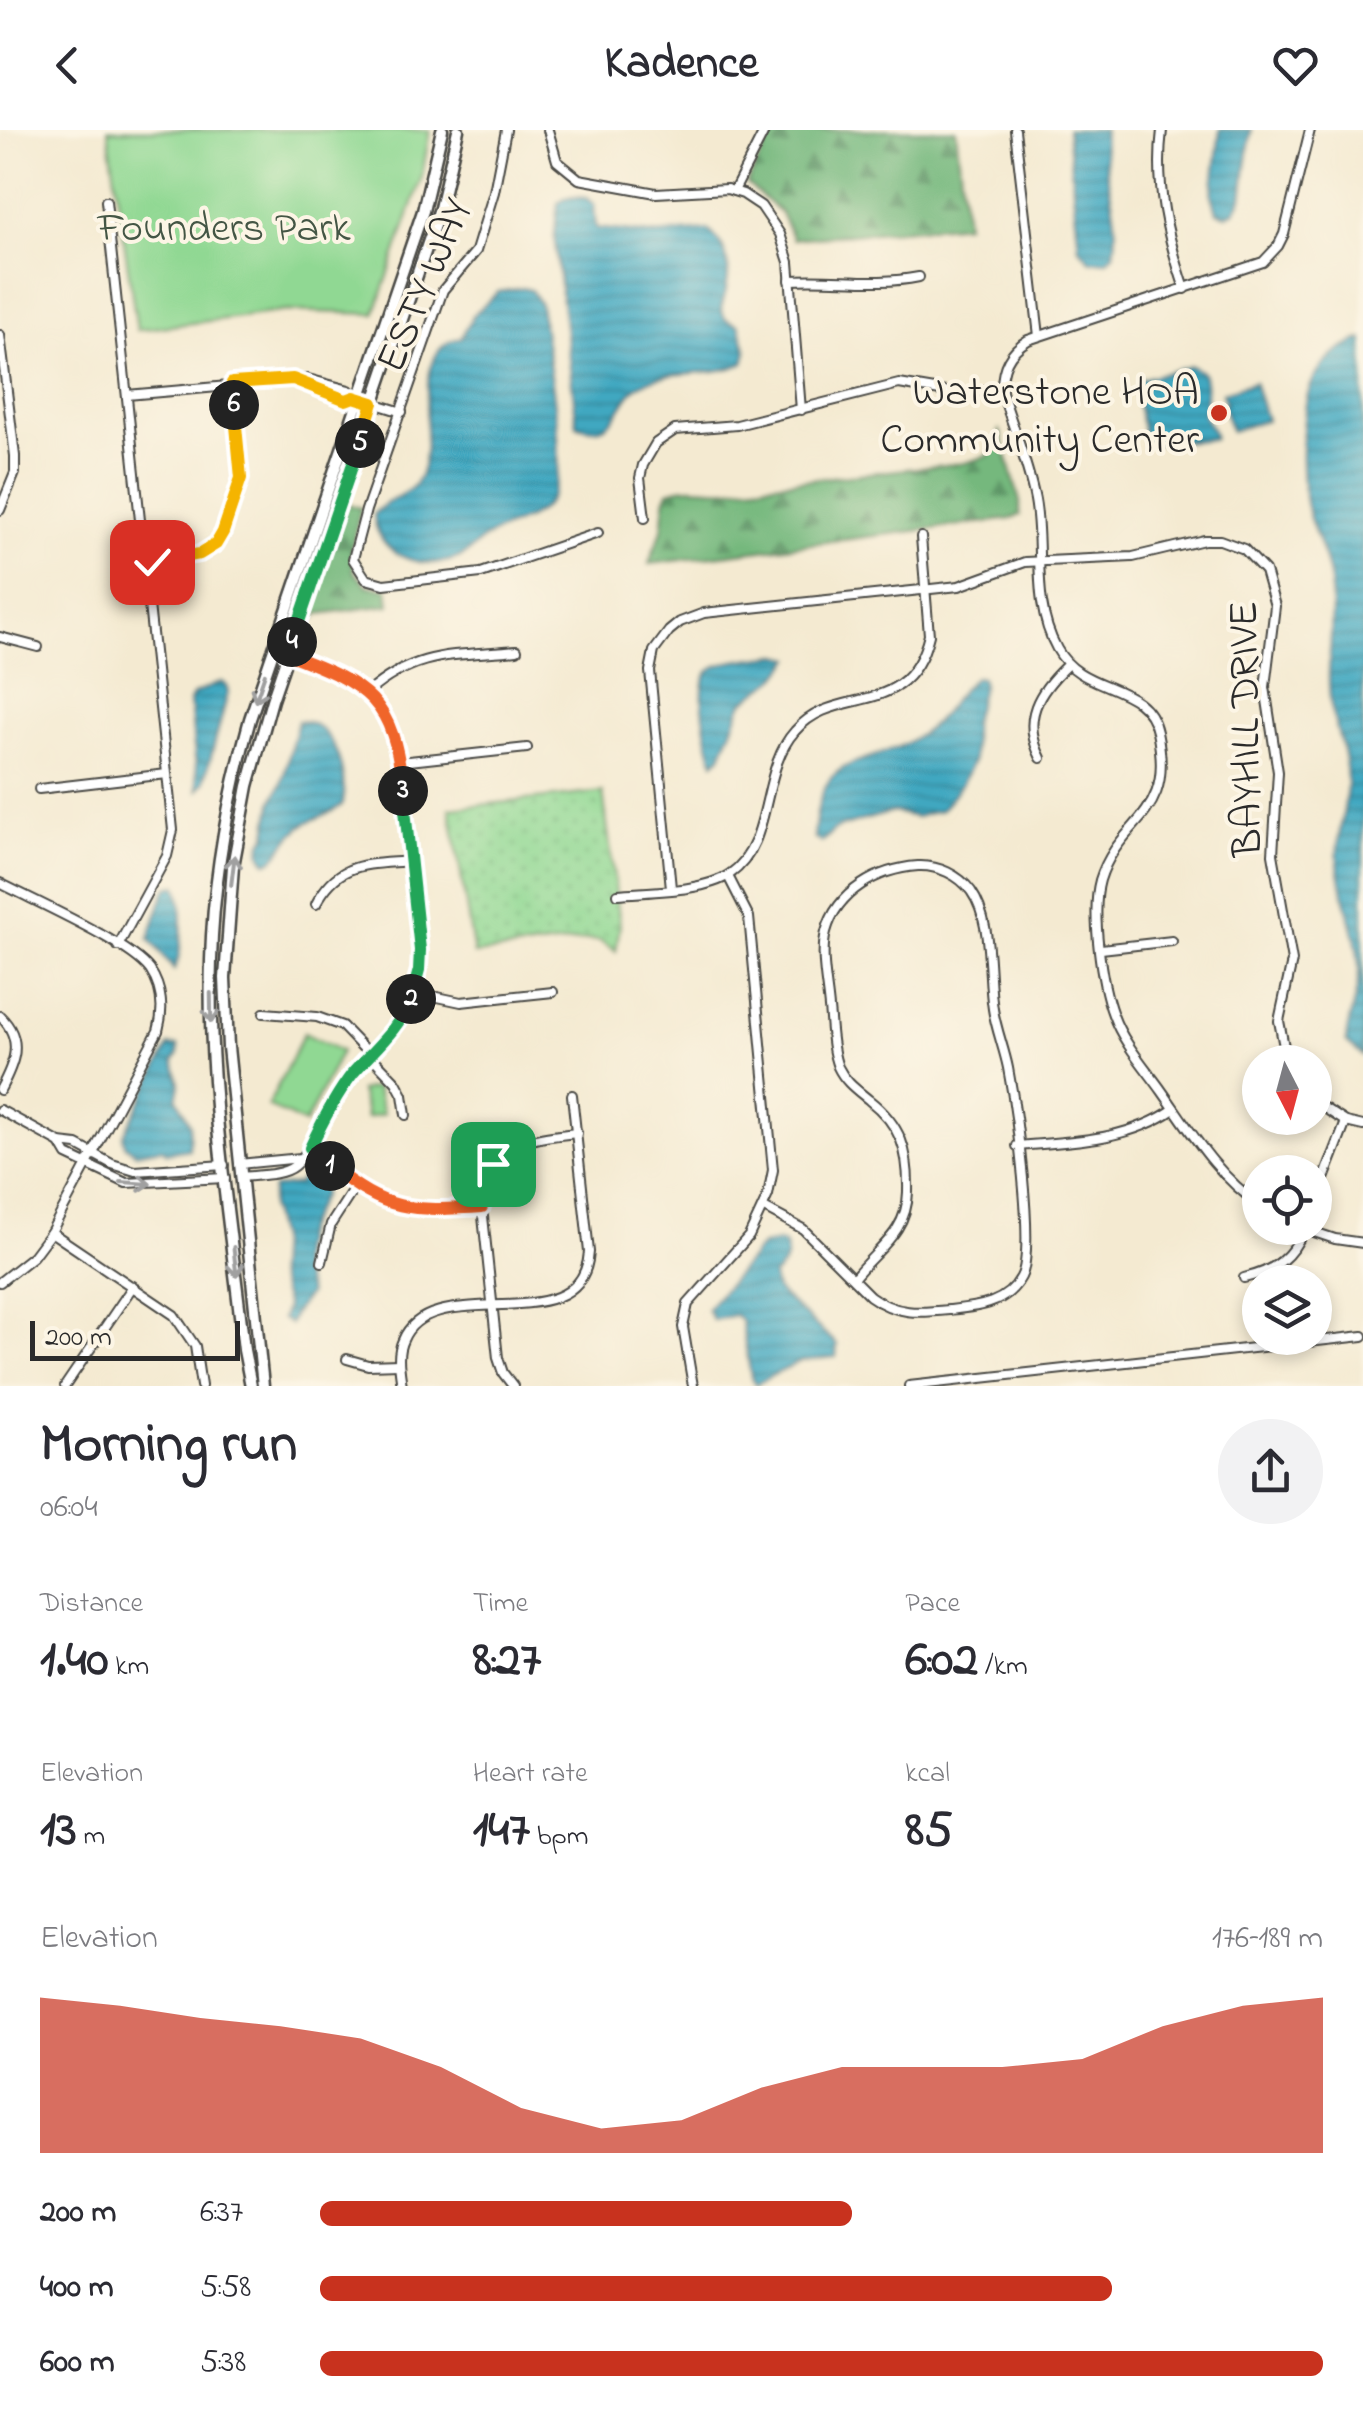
<!DOCTYPE html>
<meta charset="utf-8">
<style>
body{margin:0;font-family:"Indie Flower",sans-serif;background:#f2f2f3;color:#2b2b33;height:100vh;display:flex;flex-direction:column;font-size:38px;white-space:nowrap}
*{box-sizing:border-box;margin:0}
p{font-size:32px;color:#7c7c81}
.icon{flex:none;width:55px;height:55px;fill:none;stroke:currentColor;stroke-width:2;stroke-linecap:round;stroke-linejoin:round}
.map{position:relative;height:1256px;overflow:hidden}
.sheet{display:flex;flex-direction:column;background:#fff;flex:1}
.sheet>*{flex:none}
.needle{width:65px;rotate:174deg}
.buttons{position:absolute;left:1242px;top:915px;display:grid;gap:20px}
.buttons a{display:grid;place-items:center;width:90px;height:90px;border-radius:50%;background:#fff;box-shadow:0 5px 15px #0003;font-size:50px}
.scale{position:absolute;left:30px;bottom:25px;width:210px;box-sizing:border-box;padding-left:10px;border:5px solid #2b2b2b;border-top:0;font-size:28px;line-height:35px;white-space:nowrap;color:#2b2b2b;-webkit-text-stroke:8px #fcf5e5;paint-order:stroke}
.pin{position:absolute;display:grid;place-items:center;width:85px;height:85px;color:#fff;margin:-42px;border-radius:20px;box-shadow:0 5px 15px #0006}
.km{position:absolute;width:50px;height:50px;margin:-25px;border-radius:50%;background:#222;color:#fff;font-size:28px;line-height:50px;text-align:center}
.round{display:grid;place-items:center;flex:none;width:105px;height:105px;border-radius:52px;background:#f2f2f3}
.overview{display:flex;align-items:center;justify-content:space-between;height:170px;padding:0 40px}
h1{font-size:55px;font-weight:800;line-height:75px}
.metrics{display:grid;grid-template-columns:repeat(3,1fr);gap:15px;height:170px;padding:10px 40px}
.metrics div{display:grid;align-content:center}
.metrics b{font-size:50px;font-weight:800}
.metrics small{font-size:28px;font-weight:400}
.metrics p{font-size:28px}
.chart{height:280px;padding:20px 40px}
.chart p{display:flex;justify-content:space-between}
.chart svg{width:100%;height:180px;margin-top:10px;fill:#c8321e;opacity:.7}
ul{padding:0 40px;list-style:none;font-size:32px}
li{display:grid;grid-template-columns:160px 120px 1fr;align-items:center;height:75px}
li i{height:25px;border-radius:12px;background:#c8321e}
header{display:flex;justify-content:space-between;align-items:center;height:130px;padding:0 40px;background:#fff;font-size:45px;font-weight:800}
.map>svg:first-child{display:block}
.grass{fill:url(#grass-dots);stroke:#5e825f;stroke-width:2.5}
.forest{fill:url(#forest-firs);stroke:#507254;stroke-width:2.5}
.park{fill:#90d893;stroke:#5e825f;stroke-width:2.5}
.water{fill:url(#water-rules);stroke:#366a76;stroke-width:2.5}
.lines{fill:none;stroke-linecap:round;stroke-linejoin:round}
.minor-casing{stroke:#494844;stroke-width:12}
.major-casing{stroke:#494844;stroke-width:15}
.minor{stroke:#fff;stroke-width:8}
.major{stroke:#fff;stroke-width:10}
.oneway{stroke:#a0a0a0}
.split-1-casing{stroke:#fff;stroke-width:20}
.split-2-casing{stroke:#fff;stroke-width:20}
.split-3-casing{stroke:#fff;stroke-width:20}
.split-4-casing{stroke:#fff;stroke-width:20}
.split-5-casing{stroke:#fff;stroke-width:20}
.split-6-casing{stroke:#fff;stroke-width:20}
.split-7-casing{stroke:#fff;stroke-width:20}
.split-1{stroke:#f0652b;stroke-width:12}
.split-2{stroke:#22a559;stroke-width:12}
.split-3{stroke:#22a559;stroke-width:12}
.split-4{stroke:#f0652b;stroke-width:12}
.split-5{stroke:#22a559;stroke-width:12}
.split-6{stroke:#f5b400;stroke-width:12}
.split-7{stroke:#f5b400;stroke-width:12}
.poi-dot{fill:#c8321e;stroke:#fcf5e5;stroke-width:4}
.labels{text-anchor:middle;stroke-width:8;stroke-linejoin:round;paint-order:stroke}
.park-label{font-size:42px;fill:#445645;stroke:#fcf5e5}
.street-label{font-size:42px;fill:#2b2b2b;stroke:#fcf5e5}
.poi-label{font-size:42px;fill:#2b2b2b;stroke:#fcf5e5;text-anchor:end}
</style>
<header><svg class="icon" aria-label="back" viewBox="0 0 24 24"><path d="M15 5l-7 7 7 7"/></svg>Kadence<svg class="icon" aria-label="heart" viewBox="0 0 24 24"><path d="M12 20l-8-8c-3-5 5-10 8-4 3-6 11-1 8 4z"/></svg></header>
<div class="map">
<svg width="1363" height="1256" viewBox="0 0 1363 1256">
<defs>
<pattern id="grass-dots" width="8" height="8" patternUnits="userSpaceOnUse" patternTransform="scale(2.5)"><rect width="8" height="8" fill="#90d893"/><path d="M2 2h.1M6 6h.1" fill="none" stroke="#7cba7f" stroke-width="1.8" stroke-linecap="round"/></pattern>
<pattern id="forest-firs" width="22" height="20" patternUnits="userSpaceOnUse" patternTransform="scale(2.5)"><rect width="22" height="20" fill="#74b87d"/><path d="M5 1l3.5 6h-7zM16 11l3.5 6h-7z" fill="#5f9667"/></pattern>
<pattern id="water-rules" width="6" height="5" patternUnits="userSpaceOnUse" patternTransform="scale(2.5)"><rect width="6" height="5" fill="#41a8c1"/><path d="M0 2.5h6" fill="none" stroke="#37899d"/></pattern>
</defs>
<rect width="100%" height="100%" fill="#fcf5e5"/>
<filter id="ink" filterUnits="userSpaceOnUse"><feTurbulence type="fractalNoise" baseFrequency=".01" numOctaves="2"/><feDisplacementMap in="SourceGraphic" scale="20" xChannelSelector="R" yChannelSelector="G"/><feConvolveMatrix kernelMatrix="1 2 1 2 8 2 1 2 1" color-interpolation-filters="sRGB"/></filter>
<filter id="wash" filterUnits="userSpaceOnUse"><feTurbulence type="fractalNoise" baseFrequency=".0048" numOctaves="4" result="noise"/><feDisplacementMap in="SourceGraphic" scale="40" xChannelSelector="R" yChannelSelector="G"/><feGaussianBlur stdDeviation="2.25" result="paint"/><feColorMatrix in="noise" values="0 0 0 0 0 0 0 0 0 0 0 0 0 0 0 0 0 1.4 0 .05"/><feComposite in="paint" operator="in"/></filter>
<g filter="url(#wash)">
<rect width="100%" height="100%" fill="#f4ead1"/>
<!-- grass -->
<path class="grass" d="M603 662 620 795 616 821 600 811 588 810 474 824 450 678Z"/>
<!-- forest -->
<g class="forest">
<path d="M774 0H956L966 94 793 109 781 83 747 54Z"/>
<path d="M1000 301 1020 372V385L1011 389 649 434C652 423 657 413 661 403 665 389 662 376 668 361 688 353 708 360 730 358 808 349 886 342 965 333L988 326Z"/>
<path d="M345 373 361 378 351 420 354 442 368 456 388 459 390 475 318 484 315 488 310 480Z"/>
</g>
<!-- park -->
<g class="park">
<path d="M108 0H430L422 47 375 184 287 181 137 200Z"/>
<path d="M304 903 341 921 305 994 268 976Z"/>
<path d="M376 957 383 984 367 988 360 961Z"/>
</g>
<!-- water -->
<g class="water">
<path d="M1067 0H1104C1100 41 1122 83 1114 124L1107 130 1091 131 1079 118Z"/>
<path d="M1220 0H1251L1242 68 1235 81 1227 85 1217 82 1212 65Z"/>
<path d="M575 67 586 68 594 74 596 98 653 104 708 100C734 122 731 148 721 178L725 189 739 195 747 221 744 233C712 248 673 238 643 253 617 266 618 313 577 295L554 106 558 73 565 68Z"/>
<path d="M523 158 531 160 540 174C546 217 567 320 555 357 544 393 510 391 484 409 475 414 470 423 460 427 424 443 376 426 374 384 388 367 411 367 420 346 436 310 409 215 461 208L473 185 498 162Z"/>
<path d="M1363 209V926L1346 912C1347 886 1360 864 1359 838 1358 802 1341 768 1338 733 1335 705 1348 678 1347 650 1347 623 1335 601 1331 575 1325 537 1335 499 1331 461 1329 434 1318 412 1310 388 1299 354 1301 309 1306 274 1310 242 1334 219 1363 209Z"/>
<path d="M1191 236 1203 243C1208 260 1206 268 1203 285L1214 304V309L1152 314 1145 311 1136 265 1138 250Z"/>
<path d="M1254 252 1266 290 1231 301 1222 275 1226 274 1222 263Z"/>
<path d="M778 525 792 528 778 547 743 572 721 626 714 632C708 612 691 547 715 537 733 529 758 528 778 525Z"/>
<path d="M975 547 981 548 983 554 973 590V631L962 653 941 680 916 687 893 682 860 691 836 699 821 712 814 708C820 613 863 644 921 604 944 588 954 564 975 547Z"/>
<path d="M221 552 226 555 228 563 204 653 198 660 190 571 194 564Z"/>
<path d="M298 591C334 589 348 645 343 674 332 684 319 686 306 693 291 703 284 717 273 730L266 732 261 723 262 712 267 704 272 673 282 653Z"/>
<path d="M176 755C185 770 183 824 174 840L149 808 164 764 168 758Z"/>
<path d="M169 916H178V925L174 931 180 955 177 968 190 994 189 1019 167 1023 162 1018 136 1023 125 1015 123 1006Z"/>
<path d="M310 1046 316 1047 323 1064C310 1089 295 1111 301 1141 303 1149 307 1156 309 1164L294 1183 290 1194 282 1189 286 1177 276 1142 278 1109 270 1077 273 1058 298 1054 302 1047Z"/>
<path d="M778 1112 784 1114C791 1129 783 1136 773 1146L776 1160 837 1214 836 1227 801 1231 756 1254 751 1247 741 1190 735 1185 713 1190 707 1179 761 1116Z"/>
</g>
</g>
<g filter="url(#ink)">
<g class="lines">
<defs>
<g id="minor">
<path d="M506 0 494 62 476 121 443 160 366 380 353 429 366 449 384 454 481 443 598 403"/>
<path d="M548 0 557 31 579 49 656 63 727 59 743 64 761 76 780 104 789 132 801 280"/>
<path d="M1015 0 1039 206"/>
<path d="M1162 0C1155 57 1167 105 1185 159"/>
<path d="M734 61 765 0"/>
<path d="M106 71 173 700 167 726 118 816"/>
<path d="M790 150C837 147 873 156 919 147"/>
<path d="M0 205 15 326V343L0 380"/>
<path d="M297 251 346 270 354 267"/>
<path d="M127 265 308 249 349 260 354 267 402 282"/>
<path d="M645 388 640 348 643 335 656 313 675 300 737 295 899 254 964 265 1001 256"/>
<path d="M145 433 200 424 215 413 223 402 241 348 233 253"/>
<path d="M0 507 38 517"/>
<path d="M367 563C417 520 455 526 517 520"/>
<path d="M1041 628C1021 589 1038 562 1068 534"/>
<path d="M400 632 527 618"/>
<path d="M39 659 167 644"/>
<path d="M0 753C34 771 130 813 150 840 162 858 164 880 158 901L51 1102 33 1126 0 1152"/>
<path d="M671 758 650 541 654 521 669 501 680 492 704 483 959 456 1025 432 1133 427 1204 410H1220L1244 419 1265 441 1275 476 1265 557 1278 642 1273 724 1292 831 1279 891 1287 932"/>
<path d="M618 764C649 761 704 762 730 744 774 714 760 639 795 601 836 553 908 592 929 505L921 407"/>
<path d="M316 774C338 731 366 735 410 731"/>
<path d="M1101 819 1172 811"/>
<path d="M414 862 461 872 553 862"/>
<path d="M264 883 317 887 342 896 396 952 403 965 406 985"/>
<path d="M0 886C25 910 14 934 0 960"/>
<path d="M1315 972 1346 992 1363 996"/>
<path d="M0 980 60 1013 77 1015 112 1034 135 1041 224 1035"/>
<path d="M60 1013 67 1025 126 1053 225 1048"/>
<path d="M1017 1016C1072 1011 1128 1011 1174 979"/>
<path d="M309 1018C376 1075 395 1083 482 1077"/>
<path d="M239 1034 301 1028"/>
<path d="M241 1047C257 1045 282 1046 294 1036 316 1017 323 986 339 962 372 914 413 896 420 831L400 632 391 598 376 574 354 552 331 540 287 524"/>
<path d="M1315 1072 1346 992"/>
<path d="M1260 1075C1218 1047 1191 1002 1162 961 1145 937 1123 913 1113 885 1101 853 1091 782 1100 750 1120 686 1176 690 1157 602 1146 550 1082 565 1057 519 1031 472 1044 420 1035 370 1028 333 1013 298 1002 262 1001 239 1008 222 1028 210L1263 132 1278 116 1284 104 1310 0"/>
<path d="M764 1078 803 1099 870 1166C896 1185 919 1183 949 1180 977 1177 1006 1175 1021 1147 1036 1119 1015 975 1008 938 1004 918 996 899 993 879 987 843 993 792 971 761 959 745 938 735 918 736 878 739 837 761 826 802 820 826 827 854 829 878 831 897 831 919 838 937 845 952 857 960 869 970 901 995 909 1021 908 1062 907 1104 876 1119 853 1149"/>
<path d="M1302 1098 1335 1109 1363 1113"/>
<path d="M51 1102 174 1185 195 1216 201 1256"/>
<path d="M322 1132 331 1094 355 1057"/>
<path d="M1244 1148C1275 1141 1292 1127 1305 1098"/>
<path d="M347 1229 368 1235 399 1234"/>
<path d="M65 1256 133 1156"/>
<path d="M402 1256C400 1241 396 1224 403 1210 431 1141 583 1215 589 1122L572 965"/>
<path d="M513 1256 503 1243 498 1228 482 1077C480 1014 527 1008 577 1003"/>
<path d="M693 1256 683 1197 688 1174 749 1106 768 1065 773 1040 749 787 728 746"/>
<path d="M909 1256 1363 1206"/>
</g>
<g id="major">
<path d="M251 1256 244 1220C230 1091 207 960 211 830 213 748 228 668 250 589L423 81 442 0"/>
<path d="M263 1256 228 917 225 848 233 736 248 656 272 570 440 78 458 0"/>
</g>
</defs>
<!-- minor casing -->
<use href="#minor" class="minor-casing"/>
<!-- major casing -->
<use href="#major" class="major-casing"/>
<!-- minor -->
<use href="#minor" class="minor"/>
<!-- major -->
<use href="#major" class="major"/>
</g>
<!-- one-way arrows -->
<defs><path id="oneway-shaft" d="M-6 0H5M1.5-3L5.5 0L1.5 3" fill="none" stroke-width="1.6" stroke-linecap="round" stroke-linejoin="round" transform="scale(2.5)"/></defs>
<g class="oneway">
<use href="#oneway-shaft" transform="translate(260 558) rotate(109)"/>
<use href="#oneway-shaft" transform="translate(233 740) rotate(-83)"/>
<use href="#oneway-shaft" transform="translate(211 878) rotate(89)"/>
<use href="#oneway-shaft" transform="translate(136 1053) rotate(4)"/>
<use href="#oneway-shaft" transform="translate(235 1132) rotate(84)"/>
</g>
</g>
<g class="lines" filter="url(#ink)">
<defs>
<path id="split-1" d="M330 1036C388 1083 411 1081 482 1077L486 1049 493 1034"/>
<path id="split-2" d="M330 1036 310 1018C322 992 335 966 353 943 375 918 398 900 411 869"/>
<path id="split-3" d="M403 661 420 820 419 840 411 869"/>
<path id="split-4" d="M292 512 287 524C369 555 394 569 403 661"/>
<path id="split-5" d="M292 512 360 313"/>
<path id="split-6" d="M234 275 232 253 293 249 346 270 354 267 373 273 360 313"/>
<path id="split-7" d="M152 432 200 424 216 414 223 402 241 348 234 275"/>
</defs>
<!-- split-1 casing -->
<use href="#split-1" class="split-1-casing"/>
<!-- split-2 casing -->
<use href="#split-2" class="split-2-casing"/>
<!-- split-3 casing -->
<use href="#split-3" class="split-3-casing"/>
<!-- split-4 casing -->
<use href="#split-4" class="split-4-casing"/>
<!-- split-5 casing -->
<use href="#split-5" class="split-5-casing"/>
<!-- split-6 casing -->
<use href="#split-6" class="split-6-casing"/>
<!-- split-7 casing -->
<use href="#split-7" class="split-7-casing"/>
<!-- split-1 -->
<use href="#split-1" class="split-1"/>
<!-- split-2 -->
<use href="#split-2" class="split-2"/>
<!-- split-3 -->
<use href="#split-3" class="split-3"/>
<!-- split-4 -->
<use href="#split-4" class="split-4"/>
<!-- split-5 -->
<use href="#split-5" class="split-5"/>
<!-- split-6 -->
<use href="#split-6" class="split-6"/>
<!-- split-7 -->
<use href="#split-7" class="split-7"/>
</g>
<!-- markers -->
<circle class="poi-dot" cx="1219" cy="283" r="10"/>
<g class="labels">
<!-- park labels -->
<g class="park-label">
<text x="224" y="110">Founders Park</text>
</g>
<!-- street labels -->
<g class="street-label">
<text transform="translate(422 154) rotate(-67)" y="15">ESTY WAY</text>
<text transform="translate(1243 599) rotate(-91)" y="15">BAYHILL DRIVE</text>
</g>
<!-- poi labels -->
<g class="poi-label">
<text x="1199" y="274">Waterstone HOA<tspan x="1199" dy="48">Community Center</tspan></text>
</g>
</g>
</svg>
<div class="buttons">
<a><svg class="needle" viewBox="-14 -14 28 28"><path d="M0-13l5 13h-10z" fill="#e53935"/><path d="M0 13l5-13h-10z" fill="#7c7c81"/></svg></a>
<a><svg class="icon" aria-label="locate" viewBox="0 0 24 24"><circle cx="12" cy="12" r="6"/><path d="M12 2v4M12 18v4M2 12h4M18 12h4"/></svg></a>
<a><svg class="icon" aria-label="layers" viewBox="0 0 24 24"><path d="M12 4l9 5-9 5-9-5zM3 14l9 5 9-5"/></svg></a>
</div>
<div class="scale">200 m</div>
<div class="pin" style="left:493px;top:1034px;background:#1e9e55"><svg class="icon" aria-label="arrive" viewBox="0 0 24 24"><path d="M6 21V4h12l-3 4 3 4H6"/></svg></div>
<div class="pin" style="left:152px;top:432px;background:#d93025"><svg class="icon" aria-label="check" viewBox="0 0 24 24"><path d="M5 12l5 5 9-10"/></svg></div>
<b class="km" style="left:330px;top:1036px">1</b>
<b class="km" style="left:411px;top:869px">2</b>
<b class="km" style="left:403px;top:661px">3</b>
<b class="km" style="left:292px;top:512px">4</b>
<b class="km" style="left:360px;top:313px">5</b>
<b class="km" style="left:234px;top:275px">6</b>
</div>
<section class="sheet">
<div class="overview"><div><h1>Morning run</h1><p>06:04</p></div><a class="round"><svg class="icon" aria-label="share" viewBox="0 0 24 24"><path d="M12 15V3M7 8l5-5 5 5M5 13v7h14v-7"/></svg></a></div>
<div class="metrics">
<div><p>Distance</p><b>1.40<small> km</small></b></div>
<div><p>Time</p><b>8:27</b></div>
<div><p>Pace</p><b>6:02<small> /km</small></b></div>
</div>
<div class="metrics">
<div><p>Elevation</p><b>13<small> m</small></b></div>
<div><p>Heart rate</p><b>147<small> bpm</small></b></div>
<div><p>kcal</p><b>85</b></div>
</div>
<div class="chart"><p><span>Elevation</span>176–189 m</p>
<svg viewBox="0 0 160 44" preserveAspectRatio="none"><path d="M0 44V6L10 8L20 11L30 13L40 16L50 23L60 33L70 38L80 36L90 28L100 23L110 23L120 23L130 21L140 13L150 8L160 6V44z"/></svg>
</div>
<ul>
<li><b>200 m</b>6:37<i style="width:53%"></i></li>
<li><b>400 m</b>5:58<i style="width:79%"></i></li>
<li><b>600 m</b>5:38<i style="width:100%"></i></li>
</ul>
</section>
